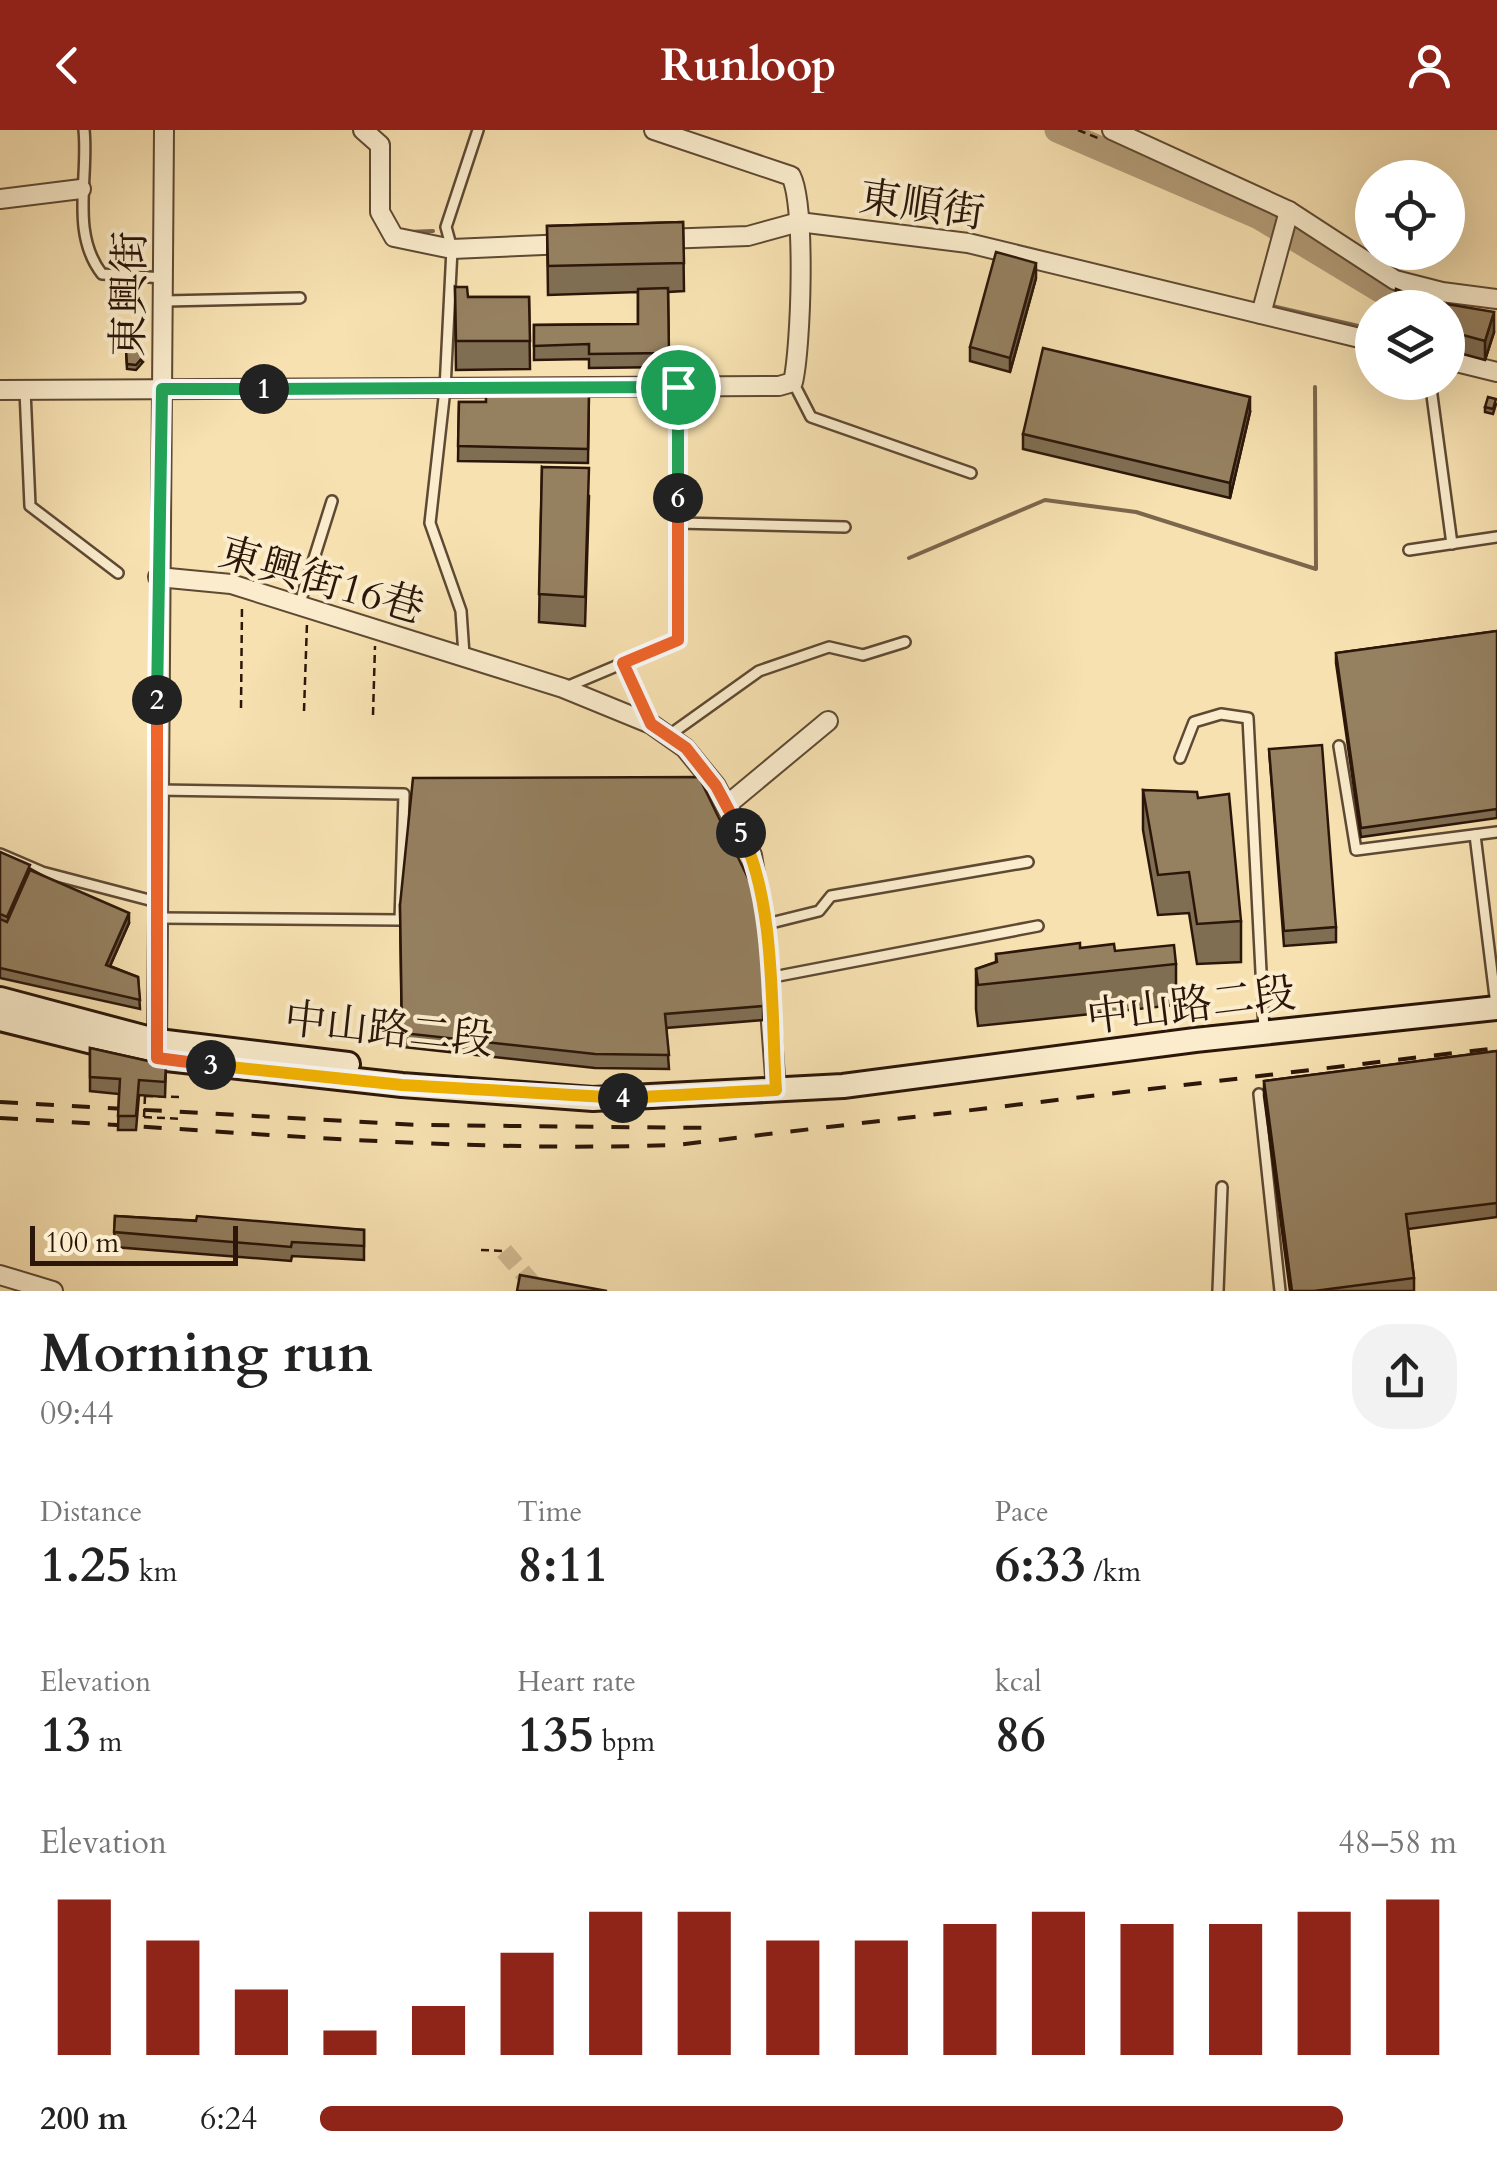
<!DOCTYPE html>
<meta charset="utf-8">
<style>
body{margin:0;font-family:Cardo,"Noto Serif TC",serif;background:#f2f2f2;color:#222;height:100vh;display:flex;flex-direction:column;font-size:38px;white-space:nowrap}
*{box-sizing:border-box;margin:0}
p{font-size:32px;color:#767676}
.icon{flex:none;width:55px;height:55px;fill:none;stroke:currentColor;stroke-width:2;stroke-linecap:round;stroke-linejoin:round}
.map{position:relative;height:1161px;overflow:hidden}
.panel{display:flex;flex-direction:column;background:#fff;flex:1}
.panel>*{flex:none}
.controls{position:absolute;left:1355px;top:30px;display:grid;gap:20px}
.controls a{display:grid;place-items:center;width:110px;height:110px;border-radius:50%;background:#fff;box-shadow:0 10px 40px #0002;font-size:50px}
.scale{position:absolute;left:30px;bottom:25px;width:208px;box-sizing:border-box;padding-left:10px;border:5px solid #2b1609;border-top:0;font-size:28px;line-height:35px;white-space:nowrap;color:#2b1609;-webkit-text-stroke:8px #faeccc;paint-order:stroke}
.pin{position:absolute;display:grid;place-items:center;width:85px;height:85px;color:#fff;margin:-42px;border:5px solid #fff;border-radius:50%;box-shadow:0 2px 10px #0007}
.km{position:absolute;width:50px;height:50px;margin:-25px;border-radius:50%;background:#222;color:#fff;font-size:28px;line-height:50px;text-align:center}
.round{display:grid;place-items:center;flex:none;width:105px;height:105px;border-radius:40px;background:#f2f2f2}
.headline{display:flex;align-items:center;justify-content:space-between;height:170px;padding:0 40px}
h1{font-size:55px;font-weight:700;line-height:75px}
.stats{display:grid;grid-template-columns:repeat(3,1fr);gap:15px;height:170px;padding:10px 40px}
.stats div{display:grid;align-content:center}
.stats b{font-size:50px;font-weight:700}
.stats small{font-size:28px;font-weight:400}
.stats p{font-size:28px}
.chart{height:280px;padding:20px 40px}
.chart p{display:flex;justify-content:space-between}
.chart svg{width:100%;height:180px;margin-top:10px;stroke:#8f2418;stroke-width:6}
ul{padding:0 40px;list-style:none;font-size:32px}
li{display:grid;grid-template-columns:160px 120px 1fr;align-items:center;height:75px}
li i{height:25px;border-radius:12px;background:#8f2418}
header{display:flex;justify-content:space-between;align-items:center;height:130px;padding:0 40px;background:#8f2418;color:#fff;font-size:45px;font-weight:700}
.map>svg:first-child{display:block}
.lines{fill:none;stroke-linecap:round;stroke-linejoin:round}
.stream{stroke:#7c664c;stroke-width:4}
.river{stroke:#b29c78;stroke-width:25}
.street-tunnel{stroke:#ceb88f;stroke-width:18;stroke-dasharray:18 9;stroke-linecap:butt}
.lane-casing{stroke:#5e4933;stroke-width:14}
.street-casing{stroke:#5e4933;stroke-width:22}
.secondary-casing{stroke:#2b1609;stroke-width:28}
.path{stroke:#2b1609;stroke-width:2.5;stroke-dasharray:8 5;stroke-linecap:butt}
.lane{stroke:#faeccc;stroke-width:9}
.street{stroke:#faeccc;stroke-width:18}
.secondary{stroke:#faeccc;stroke-width:22}
.rail{stroke:#2b1609;stroke-width:4;stroke-dasharray:18 18;stroke-linecap:butt}
.path-bridge{stroke:#2b1609;stroke-width:2.5;stroke-dasharray:8 5;stroke-linecap:butt}
.wall{fill:#806e53;stroke:#2b1609;stroke-width:2.5}
.shaded-wall{fill:#685a43;stroke:#2b1609;stroke-width:2.5}
.building{fill:#958060;stroke:#2b1609;stroke-width:2.5}
.split-1-casing{stroke:#fff;stroke-width:20}
.split-2-casing{stroke:#fff;stroke-width:20}
.split-3-casing{stroke:#fff;stroke-width:20}
.split-4-casing{stroke:#fff;stroke-width:20}
.split-5-casing{stroke:#fff;stroke-width:20}
.split-6-casing{stroke:#fff;stroke-width:20}
.split-7-casing{stroke:#fff;stroke-width:20}
.split-1{stroke:#22a559;stroke-width:12}
.split-2{stroke:#22a559;stroke-width:12}
.split-3{stroke:#f0652b;stroke-width:12}
.split-4{stroke:#f5b400;stroke-width:12}
.split-5{stroke:#f5b400;stroke-width:12}
.split-6{stroke:#f0652b;stroke-width:12}
.split-7{stroke:#22a559;stroke-width:12}
.labels{text-anchor:middle;stroke-width:8;stroke-linejoin:round;paint-order:stroke}
.street-label{font-size:42px;fill:#2b1609;stroke:#faeccc}
</style>
<header><svg class="icon" aria-label="back" viewBox="0 0 24 24"><path d="M15 5l-7 7 7 7"/></svg>Runloop<svg class="icon" aria-label="person" viewBox="0 0 24 24"><circle cx="12" cy="8" r="4"/><path d="M4 21q1-7 8-7t8 7"/></svg></header>
<div class="map">
<svg width="1497" height="1161" viewBox="0 0 1497 1161">
<rect width="100%" height="100%" fill="#f7e1b1"/>
<filter id="stains"><feTurbulence type="fractalNoise" baseFrequency=".002" numOctaves="4"/><feColorMatrix values="0 0 0 0 .2 0 0 0 0 .09 0 0 0 0 .02 0 0 0 .5 -.17"/></filter>
<radialGradient id="worn" r=".72"><stop offset=".6" stop-color="#630" stop-opacity="0"/><stop offset="1" stop-color="#630" stop-opacity=".3"/></radialGradient>
<g class="lines">
<!-- stream -->
<g class="stream">
<path d="M407 102 433 101"/>
<path d="M1272 176 1367 198"/>
<path d="M909 428 1045 370 1136 382 1316 439 1315 257"/>
</g>
<!-- river -->
<path class="river" d="M1057 0 1259 87 1380 160 1425 178"/>
<!-- street-tunnel -->
<path class="street-tunnel" d="M504 1121 538 1160"/>
<defs>
<g id="lane">
<path d="M84 0C89 47 70 103 102 144L164 148"/>
<path d="M165 171 300 168"/>
<path d="M793 252 811 287 971 343"/>
<path d="M1431 258 1452 414"/>
<path d="M25 260 30 376 118 443"/>
<path d="M678 393 845 397"/>
<path d="M1409 420 1497 407"/>
<path d="M299 476 332 371"/>
<path d="M464 525 461 481 430 393 445 259 452 119 446 97 478 0"/>
<path d="M623 533 650 592"/>
<path d="M564 558 678 510V257"/>
<path d="M668 606 759 541 829 517 863 525 905 512"/>
<path d="M1339 616 1356 720 1497 702"/>
<path d="M1180 628 1194 592 1221 584 1248 588 1264 900"/>
<path d="M157 660 404 664 400 790 159 788"/>
<path d="M1475 705 1496 875"/>
<path d="M0 724 42 742 157 772"/>
<path d="M763 795 819 781 831 766 1028 732"/>
<path d="M768 848 1038 796"/>
<path d="M1259 964 1280 1161"/>
<path d="M1218 1161 1222 1057"/>
</g>
<g id="street">
<path d="M363 0 380 15V82L394 107 452 119 567 114"/>
<path d="M1112 0 1289 81 1395 150 1442 162 1497 169"/>
<path d="M0 69 81 59"/>
<path d="M663 109 748 106 799 92 968 113 1372 211"/>
<path d="M1261 184 1289 81"/>
<path d="M1448 230 1497 242"/>
<path d="M0 260 779 256 793 252C801 218 806 75 791 46L654 0"/>
<path d="M158 447 231 454 563 558 651 594 685 618 716 656 752 725 763 795"/>
<path d="M727 675 828 591"/>
<path d="M766 826 776 960"/>
<path d="M157 923 164 0"/>
<path d="M0 1145 53 1161"/>
</g>
<g id="secondary">
<path d="M0 869 158 911 348 934"/>
<path d="M0 889 157 928 402 955 593 969 843 956 1195 910 1497 878"/>
</g>
</defs>
<!-- lane casing -->
<use href="#lane" class="lane-casing"/>
<!-- street casing -->
<use href="#street" class="street-casing"/>
<!-- secondary casing -->
<use href="#secondary" class="secondary-casing"/>
<!-- path -->
<g class="path">
<path d="M1078 0 1100 9"/>
<path d="M241 578 242 475"/>
<path d="M304 581 307 493"/>
<path d="M373 585 375 516"/>
<path d="M145 966 183 967"/>
<path d="M144 987 182 989"/>
<path d="M481 1120 504 1121"/>
</g>
<!-- lane -->
<use href="#lane" class="lane"/>
<!-- street -->
<use href="#street" class="street"/>
<!-- secondary -->
<use href="#secondary" class="secondary"/>
<!-- rail -->
<g class="rail">
<path d="M0 972 420 995 714 998"/>
<path d="M0 988C225 1000 451 1023 676 1015L1497 918"/>
</g>
<!-- path-bridge -->
<path class="path-bridge" d="M144 987 145 966"/>
</g>
<!-- wall -->
<g class="wall">
<path d="M683 92 684 161 668 162 669 237 589 238V229L534 230V195L638 194V162L548 165 547 96Z"/>
<path d="M1036 148 1010 242 970 231V217Z"/>
<path d="M455 157 468 167H529L530 239 456 240Z"/>
<path d="M1448 178 1494 202 1485 230 1448 220Z"/>
<path d="M126 219 143 232 136 240 127 239Z"/>
<path d="M589 261 588 333 458 331 459 272H486Z"/>
<path d="M1496 274 1493 284 1485 282V277Z"/>
<path d="M1250 282 1230 368 1023 319V304Z"/>
<path d="M542 337 589 366 585 496 539 492Z"/>
<path d="M1497 501V688L1361 707 1336 533V523Z"/>
<path d="M1269 619 1336 797V812L1284 816Z"/>
<path d="M1143 660 1198 668 1241 791V832L1197 834 1189 783 1158 785 1143 700Z"/>
<path d="M0 722 129 793 110 836 138 847 140 879 0 848Z"/>
<path d="M400 775 768 848 763 890 666 898 669 939 595 938 402 917Z"/>
<path d="M1115 821 1176 834V875L978 896 976 879V839L996 832V824Z"/>
<path d="M90 918 166 935 165 967 139 965 136 1000H118L119 964 90 961Z"/>
<path d="M1497 921V1087L1408 1099 1414 1148V1161H1290L1264 966V951Z"/>
<path d="M115 1086 364 1100V1130L292 1126 291 1131 114 1117Z"/>
</g>
<!-- shaded-wall -->
<g class="shaded-wall">
<path d="M1036 133V148L1010 242V228Z"/>
<path d="M1494 182V202L1485 230V211Z"/>
<path d="M1250 267V282L1230 368V353Z"/>
<path d="M129 783V793L106 845V835Z"/>
<path d="M768 833V848L763 890V876Z"/>
</g>
<!-- building -->
<g class="building">
<path d="M683 92 684 133 548 136 547 96Z"/>
<path d="M996 122 1036 133 1010 228 970 217Z"/>
<path d="M455 157H467L468 167H529L530 211H456Z"/>
<path d="M668 158 669 223 589 224V214L534 216V195L638 194V159Z"/>
<path d="M1396 159 1423 170 1494 182 1485 211 1448 201V178H1395Z"/>
<path d="M1043 218 1250 267 1230 353 1023 304Z"/>
<path d="M126 219H142L143 227 136 235 127 234Z"/>
<path d="M486 259 589 261 588 319 458 316 459 272H486Z"/>
<path d="M1488 267 1496 269 1493 279 1485 277Z"/>
<path d="M542 337 589 338 585 467 539 464Z"/>
<path d="M1497 501V679L1361 698 1336 523Z"/>
<path d="M1322 615 1336 797 1284 801 1269 619Z"/>
<path d="M699 647 764 781 768 833 763 876 665 884 669 925 595 924 402 903 400 775 413 648Z"/>
<path d="M1143 660 1197 662 1198 668 1229 664 1241 791 1197 794 1189 742 1158 745Z"/>
<path d="M0 722 30 735 7 787 0 784Z"/>
<path d="M30 740 129 783 106 835 138 847 140 870 0 838V789L7 792Z"/>
<path d="M1080 813V818L1114 814 1115 821 1174 815 1176 834 978 855 976 839 997 832 996 824Z"/>
<path d="M90 918 166 935 165 952 139 950 136 986H118L120 949 90 947Z"/>
<path d="M1497 921V1073L1406 1084 1414 1148 1314 1161H1292L1264 951Z"/>
<path d="M115 1086 196 1091 197 1086 364 1100V1116L292 1112 291 1117 114 1102Z"/>
<path d="M520 1145 607 1161H517Z"/>
</g>
<g class="lines">
<defs>
<path id="split-1" d="M264 259 678 257"/>
<path id="split-2" d="M157 570 162 259H264"/>
<path id="split-3" d="M157 570V928L211 935"/>
<path id="split-4" d="M211 935 402 955 623 968"/>
<path id="split-5" d="M623 968 776 960C771 885 776 770 741 703"/>
<path id="split-6" d="M678 368V510L623 533 651 594 686 618 716 656 741 703"/>
<path id="split-7" d="M678 257V368"/>
</defs>
<!-- split-1 casing -->
<use href="#split-1" class="split-1-casing"/>
<!-- split-2 casing -->
<use href="#split-2" class="split-2-casing"/>
<!-- split-3 casing -->
<use href="#split-3" class="split-3-casing"/>
<!-- split-4 casing -->
<use href="#split-4" class="split-4-casing"/>
<!-- split-5 casing -->
<use href="#split-5" class="split-5-casing"/>
<!-- split-6 casing -->
<use href="#split-6" class="split-6-casing"/>
<!-- split-7 casing -->
<use href="#split-7" class="split-7-casing"/>
<!-- split-1 -->
<use href="#split-1" class="split-1"/>
<!-- split-2 -->
<use href="#split-2" class="split-2"/>
<!-- split-3 -->
<use href="#split-3" class="split-3"/>
<!-- split-4 -->
<use href="#split-4" class="split-4"/>
<!-- split-5 -->
<use href="#split-5" class="split-5"/>
<!-- split-6 -->
<use href="#split-6" class="split-6"/>
<!-- split-7 -->
<use href="#split-7" class="split-7"/>
</g>
<g class="labels">
<!-- street labels -->
<g class="street-label">
<text transform="translate(922 74) rotate(8)" y="15">東順街</text>
<text transform="translate(128 164) rotate(-89)" y="15">東興街</text>
<text transform="translate(322 449) rotate(16)" y="15">東興街16巷</text>
<text transform="translate(1191 874) rotate(-7)" y="15">中山路二段</text>
<text transform="translate(389 898) rotate(6)" y="15">中山路二段</text>
</g>
</g>
<rect width="100%" height="100%" filter="url(#stains)"/>
<rect width="100%" height="100%" fill="url(#worn)"/>
</svg>
<div class="controls">
<a><svg class="icon" aria-label="locate" viewBox="0 0 24 24"><circle cx="12" cy="12" r="6"/><path d="M12 2v4M12 18v4M2 12h4M18 12h4"/></svg></a>
<a><svg class="icon" aria-label="layers" viewBox="0 0 24 24"><path d="M12 4l9 5-9 5-9-5zM3 14l9 5 9-5"/></svg></a>
</div>
<div class="scale">100 m</div>
<div class="pin" style="left:678px;top:257px;background:#1e9e55"><svg class="icon" aria-label="arrive" viewBox="0 0 24 24"><path d="M6 21V4h12l-3 4 3 4H6"/></svg></div>
<b class="km" style="left:264px;top:259px">1</b>
<b class="km" style="left:157px;top:570px">2</b>
<b class="km" style="left:211px;top:935px">3</b>
<b class="km" style="left:623px;top:968px">4</b>
<b class="km" style="left:741px;top:703px">5</b>
<b class="km" style="left:678px;top:368px">6</b>
</div>
<section class="panel">
<div class="headline"><div><h1>Morning run</h1><p>09:44</p></div><a class="round"><svg class="icon" aria-label="share" viewBox="0 0 24 24"><path d="M12 15V3M7 8l5-5 5 5M5 13v7h14v-7"/></svg></a></div>
<div class="stats">
<div><p>Distance</p><b>1.25<small> km</small></b></div>
<div><p>Time</p><b>8:11</b></div>
<div><p>Pace</p><b>6:33<small> /km</small></b></div>
</div>
<div class="stats">
<div><p>Elevation</p><b>13<small> m</small></b></div>
<div><p>Heart rate</p><b>135<small> bpm</small></b></div>
<div><p>kcal</p><b>86</b></div>
</div>
<div class="chart"><p><span>Elevation</span>48–58 m</p>
<svg viewBox="0 0 160 44" preserveAspectRatio="none"><path d="M5 44V6M15 44V16M25 44V28M35 44V38M45 44V32M55 44V19M65 44V9M75 44V9M85 44V16M95 44V16M105 44V12M115 44V9M125 44V12M135 44V12M145 44V9M155 44V6"/></svg>
</div>
<ul>
<li><b>200 m</b>6:24<i style="width:90%"></i></li>
</ul>
</section>
